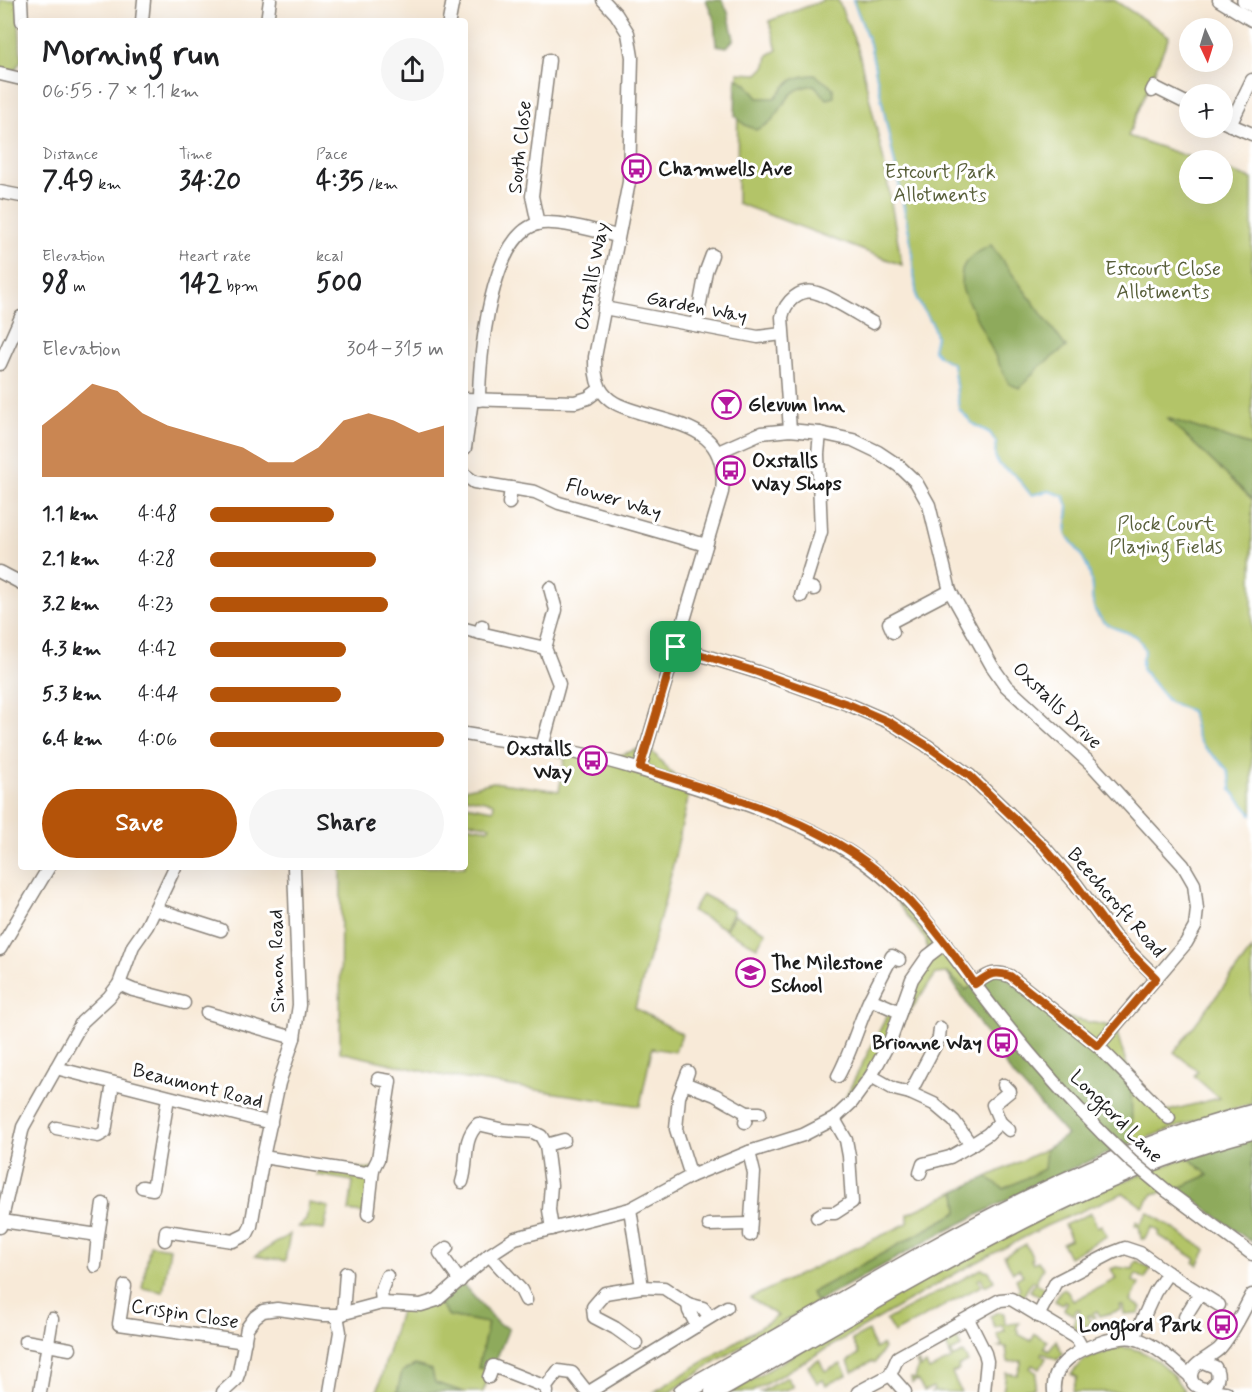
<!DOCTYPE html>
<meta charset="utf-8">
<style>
body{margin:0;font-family:Mynerve,sans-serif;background:#f6f6f6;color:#202124;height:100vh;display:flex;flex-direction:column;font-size:22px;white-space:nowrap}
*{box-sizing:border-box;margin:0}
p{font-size:20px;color:#757577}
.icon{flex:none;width:33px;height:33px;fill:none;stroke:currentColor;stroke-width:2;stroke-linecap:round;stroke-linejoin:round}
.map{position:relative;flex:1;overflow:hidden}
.sheet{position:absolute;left:18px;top:18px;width:450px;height:852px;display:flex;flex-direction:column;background:#fff;border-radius:6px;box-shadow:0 6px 24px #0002}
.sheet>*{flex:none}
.needle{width:39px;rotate:176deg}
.controls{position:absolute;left:1179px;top:18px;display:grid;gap:12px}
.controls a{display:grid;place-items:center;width:54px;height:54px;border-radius:50%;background:#fff;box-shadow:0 6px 24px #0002;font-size:30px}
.pin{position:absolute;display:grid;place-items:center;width:51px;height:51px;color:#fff;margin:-26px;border-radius:12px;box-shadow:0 3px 9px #0006}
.round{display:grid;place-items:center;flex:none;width:63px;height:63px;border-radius:32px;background:#f6f6f6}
.summary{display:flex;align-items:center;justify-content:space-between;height:102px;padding:0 24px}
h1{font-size:33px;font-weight:800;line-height:45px}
.stats{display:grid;grid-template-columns:repeat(3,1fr);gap:9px;height:102px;padding:6px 24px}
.stats div{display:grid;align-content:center}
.stats b{font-size:26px;font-weight:800}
.stats small{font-size:16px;font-weight:400}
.stats p{font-size:16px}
.chart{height:168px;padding:12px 24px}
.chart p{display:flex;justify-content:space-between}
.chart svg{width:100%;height:108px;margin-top:6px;fill:#b45309;opacity:.7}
.button{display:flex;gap:12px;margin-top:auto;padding:12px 24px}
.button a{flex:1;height:69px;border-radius:36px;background:#b45309;color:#fff;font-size:24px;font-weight:800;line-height:69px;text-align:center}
.button a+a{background:#f6f6f6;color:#202124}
ul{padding:0 24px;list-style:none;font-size:20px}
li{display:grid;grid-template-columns:96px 72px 1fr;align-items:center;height:45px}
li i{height:15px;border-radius:8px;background:#b45309}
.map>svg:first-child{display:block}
.green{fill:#b3c467;stroke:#687042;stroke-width:1.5}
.forest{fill:#8eaa5c;stroke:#55633c;stroke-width:1.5}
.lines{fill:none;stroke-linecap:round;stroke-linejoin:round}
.stream{stroke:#73baea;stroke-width:2}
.minor-casing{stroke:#8a837a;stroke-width:15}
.major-casing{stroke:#8a837a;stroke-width:18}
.highway-casing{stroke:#8a837a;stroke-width:21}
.minor{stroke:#fff;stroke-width:12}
.major{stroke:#fff;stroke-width:15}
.highway{stroke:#fff;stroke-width:18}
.minor-bridge-casing{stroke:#8a837a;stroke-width:15;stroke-linecap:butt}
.minor-bridge{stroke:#fff;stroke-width:12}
.route-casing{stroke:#fff;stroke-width:12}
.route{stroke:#b45309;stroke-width:8}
.labels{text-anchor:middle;stroke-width:6;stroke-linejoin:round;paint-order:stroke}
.street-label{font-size:20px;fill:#1c1c1c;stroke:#fff}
.poi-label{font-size:20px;font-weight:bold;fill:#1c1c1c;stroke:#fff;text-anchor:start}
.park-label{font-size:20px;fill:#585f3a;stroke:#fff}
</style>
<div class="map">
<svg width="1252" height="1392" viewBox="0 0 1252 1392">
<rect width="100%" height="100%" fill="#fff"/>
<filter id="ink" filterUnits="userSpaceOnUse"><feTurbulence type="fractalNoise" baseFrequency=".0167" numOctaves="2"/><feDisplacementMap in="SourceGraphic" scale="12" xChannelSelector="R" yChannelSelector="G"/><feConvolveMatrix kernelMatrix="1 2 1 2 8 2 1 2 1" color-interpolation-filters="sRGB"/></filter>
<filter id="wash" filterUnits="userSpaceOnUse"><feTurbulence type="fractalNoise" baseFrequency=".008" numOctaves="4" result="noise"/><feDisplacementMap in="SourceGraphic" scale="24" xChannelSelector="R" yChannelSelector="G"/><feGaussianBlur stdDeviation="1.35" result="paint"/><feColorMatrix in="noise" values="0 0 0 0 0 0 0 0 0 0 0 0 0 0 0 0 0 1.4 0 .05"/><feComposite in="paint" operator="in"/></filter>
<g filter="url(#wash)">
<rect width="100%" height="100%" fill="#f8ead8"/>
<!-- green -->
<g class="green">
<path d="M0 0H18L21 61 14 71 0 72Z"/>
<path d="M824 0H838L858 49 883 157 902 265 737 203 738 73 758 74 766 66 768 55 777 50 769 21Z"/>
<path d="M853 0H1114L1169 36 1128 136 1198 160H1190V194H1222L1223 169 1252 179V446L1168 419 1252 499V815L1231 790C1232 763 1215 761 1201 743 1195 736 1193 720 1191 711L1169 702 1142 669V659L1145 651C1136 624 1114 637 1098 616 1089 604 1094 589 1090 575 1087 560 1075 547 1066 534L1068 506 1064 496 1049 491 1031 495 1016 476 998 464 995 456 996 442 990 433 973 424 959 409 953 364 939 356 933 349 936 336 932 323 917 300 910 237 870 44Z"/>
<path d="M647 746 679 781 798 823 689 794 664 904 635 1008 682 1034 675 1052 652 1048 640 1106 440 1075 340 1052 341 867H465V825L488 829 490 826 465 821V805L493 810 494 803 465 797V789L493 782 559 791 565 758 558 756 542 747 605 760Z"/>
<path d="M867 863 975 984 966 990 947 973 936 974 834 1119 891 1008 899 1012 928 956 926 940Z"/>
<path d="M702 894 734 911 725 929 692 911Z"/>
<path d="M734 915 766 932 757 947 725 930Z"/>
<path d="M1252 949V1104L1214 1114 1132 1143 1131 1078 1063 1017 1115 1027 1131 1078 1164 1112 1219 1098 1194 1076 1198 1071 1174 1052Z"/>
<path d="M1046 1149 1045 1169 1004 1189 987 1177Z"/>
<path d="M1188 1157 1208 1175 1179 1188 1153 1194 1143 1207 1123 1193 1046 1226 960 1271 752 1392H731C832 1333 931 1270 1036 1219 1085 1195 1136 1176 1188 1157Z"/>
<path d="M318 1166 373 1169 368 1214 349 1211 353 1181 317 1175Z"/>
<path d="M956 1191 958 1212 811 1293 817 1302 718 1360 675 1389 670 1392H654L778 1316 750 1298 908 1223V1214Z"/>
<path d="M309 1203 329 1207 324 1230 298 1227 306 1220Z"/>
<path d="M1148 1212 1206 1250 1198 1265 1194 1262 1196 1259 1158 1235 1160 1232 1152 1227 1144 1239H1141L1139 1226H1135L1136 1221 1140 1224Z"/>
<path d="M1091 1213 1097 1227 1101 1225 1107 1236 1069 1257 1062 1243 1071 1239 1064 1225Z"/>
<path d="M290 1234 285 1261 255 1256Z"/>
<path d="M1026 1244 1033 1259 1031 1260 1033 1263 1038 1261 1043 1268 1035 1283 1046 1289 1041 1297 1030 1291 1035 1283 1032 1281 1022 1298 1014 1293 1020 1289 1016 1279 1023 1275 1019 1269 1013 1272 1004 1256Z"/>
<path d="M150 1245 170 1248 163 1292 142 1288Z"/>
<path d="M1137 1261 1151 1269 1145 1279 1136 1274 1133 1281 1139 1284 1131 1301 1141 1307 1139 1313 1124 1314 1123 1306H1120L1121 1310 1100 1316 1097 1311 1093 1313 1095 1317 1092 1318 1090 1315 1087 1316 1091 1323 1080 1330 1072 1326 1080 1310 1077 1309 1074 1315 1064 1310 1067 1302 1064 1301 1062 1305 1055 1301 1060 1291 1063 1289 1067 1291 1073 1301 1116 1279 1111 1269 1116 1267 1133 1269 1135 1262Z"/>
<path d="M981 1269 989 1271 994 1281 985 1286 981 1278 978 1280 981 1286 894 1333 886 1320Z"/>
<path d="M437 1300 449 1316 488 1323 479 1367 492 1370 483 1392H464L402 1372 397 1392H377L402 1304Z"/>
<path d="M998 1312 1004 1313 1005 1324 1019 1323 1016 1329 1019 1331 1018 1334 1031 1341 1035 1334 1047 1341 1044 1348 1049 1351 1056 1340 1063 1354 1057 1360 1042 1352 1041 1355 1046 1358 1040 1369 1032 1365 1030 1368 1037 1373 1034 1388 1024 1389V1392H1030H1003L1006 1373 1017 1375 1022 1361 1008 1362 1006 1347H999L1002 1345 997 1335 1005 1331 1002 1325 995 1328 990 1316Z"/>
<path d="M868 1331 875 1349 882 1345 884 1348 875 1363 871 1362 852 1372 848 1361 859 1354 852 1340Z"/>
<path d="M955 1335 961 1347 951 1352 954 1357 963 1353 968 1362 958 1367 959 1370 952 1373 961 1392H932L934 1390 933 1387 924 1391 917 1380 912 1383 911 1378 915 1379 918 1366 916 1363 918 1362 921 1368 926 1364 929 1370 952 1359 945 1342V1340Z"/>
<path d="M1120 1347C1149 1348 1170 1369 1185 1392H1072L1077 1377 1071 1374 1084 1360Z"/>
<path d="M819 1360 825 1371 841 1364 847 1375 826 1385 823 1380 817 1383 808 1366Z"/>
<path d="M787 1377 793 1387C782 1392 773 1392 760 1392Z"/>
</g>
<!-- forest -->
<g class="forest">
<path d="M706 0H722L728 12 734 39 727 47 716 45 714 19Z"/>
<path d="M815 75 833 88 834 97 827 99 814 85C786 89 789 101 772 120 768 125 761 127 756 130L745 125 735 116 736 78 746 83 758 98H775C788 81 794 76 815 75Z"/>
<path d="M991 245 1066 347 1039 367 1020 388 1009 384 963 291C956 263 969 257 991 245Z"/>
<path d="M1167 418 1252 446V499Z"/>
<path d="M1000 972 1131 1078 1132 1143 1057 1175 940 1234 817 1302 811 1293 958 1212 956 1191 987 1177 1004 1189 1044 1169 1046 1149 1067 1135 1008 1069 947 973 966 990 989 974Z"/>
<path d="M1252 1136V1242L1233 1229 1179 1188 1208 1175 1188 1157Z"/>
<path d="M460 1281 498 1324 509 1328 492 1370 478 1368 488 1323 449 1316 437 1300Z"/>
<path d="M415 1365 432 1370 435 1383 464 1392H397L402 1372Z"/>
</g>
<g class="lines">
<!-- stream -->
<path class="stream" d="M853 0 870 44 910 237 917 300 932 323 936 336 933 349 939 356 953 364 959 409 973 424 990 433 996 442 995 456 998 464 1016 476 1031 495 1049 491 1064 496 1068 506 1066 534C1075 547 1087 560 1090 575 1094 589 1089 604 1099 616 1114 637 1136 624 1145 651L1142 659V669L1169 702 1191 711C1194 720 1195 736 1201 743 1215 761 1232 763 1231 790L1252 815"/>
</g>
</g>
<g filter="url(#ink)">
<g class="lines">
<defs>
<g id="minor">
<path d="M21 0 22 21"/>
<path d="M603 0 616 14 628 33 632 57 629 182 595 357C595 368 595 378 600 388 608 403 623 407 638 412 685 426 729 430 722 492L640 768"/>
<path d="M1219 0 1252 20"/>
<path d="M142 21 144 0"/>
<path d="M267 21 270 0"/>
<path d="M449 21 453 0"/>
<path d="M0 74 21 79"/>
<path d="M1152 91 1154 87 1190 105"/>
<path d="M1224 122 1252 134"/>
<path d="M1230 125 1252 80"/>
<path d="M0 192 21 196"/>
<path d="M538 224 532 196 549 60"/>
<path d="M604 308 758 337 782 334"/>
<path d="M696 325 706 271 712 255"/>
<path d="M0 364 21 317"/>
<path d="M465 399 575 402 588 398 600 389"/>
<path d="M479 400C479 359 490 237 537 224 556 219 598 232 618 236"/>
<path d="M790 430 782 317C785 302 800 287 817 293 833 298 857 314 873 323"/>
<path d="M465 448 472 400"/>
<path d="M718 452 761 433 790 430 820 433 853 440 878 452 899 466 916 482 929 505 950 591 992 666 1006 686 1092 765 1183 865 1194 884 1197 909 1195 927 1186 943 1098 1046"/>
<path d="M465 475 474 482 535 492 559 503 706 545"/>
<path d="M509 503 511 488"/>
<path d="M0 572 21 583"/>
<path d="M804 586 821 532 818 454 820 433"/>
<path d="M801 596 804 586 814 589"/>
<path d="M482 626 480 633 545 648"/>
<path d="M465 629 480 633"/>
<path d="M893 632 889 623 950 591"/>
<path d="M676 647 757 672 850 705 889 722 926 745 970 776 1043 846 1076 884 1114 936 1157 978"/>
<path d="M465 734C499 740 534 744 568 751 619 762 667 778 716 794 787 817 848 841 902 894 930 923 952 954 976 986 1015 1038 1057 1088 1103 1134"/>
<path d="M542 747 559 684 545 648 556 610 550 588"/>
<path d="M155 909 221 930"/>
<path d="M0 949 49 867"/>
<path d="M119 984 133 990 184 1003"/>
<path d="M975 984C988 975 993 970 1010 976L1098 1046 1169 1118"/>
<path d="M870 999 892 956 899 960"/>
<path d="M207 1013 294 1038"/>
<path d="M56 1068 271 1123"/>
<path d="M688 1072 679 1097 676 1129 691 1176"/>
<path d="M838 1076C851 1052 858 1025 870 999L900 1012"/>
<path d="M871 1076 894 1089 910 1093 934 1104 954 1121 971 1145 950 1157 923 1164 920 1173"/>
<path d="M684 1083 715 1095 747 1113"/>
<path d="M910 1093 939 1038 940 1028"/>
<path d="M745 1122 747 1113H760"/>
<path d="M1000 1122 1009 1130"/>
<path d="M56 1128 98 1136 105 1132 113 1083"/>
<path d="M546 1145 564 1140"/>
<path d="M971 1145 988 1134 1000 1122 993 1105 1010 1091 1004 1085"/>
<path d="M749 1152 754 1173 750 1235"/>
<path d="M263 1157 365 1173 373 1169 368 1214"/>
<path d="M373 1169 378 1159 390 1081 378 1079"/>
<path d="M462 1182C469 1161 461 1141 478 1124L504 1130 533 1132 541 1136 546 1145 551 1185 549 1210 552 1229"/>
<path d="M142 1187 153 1189 168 1098"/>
<path d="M1167 1191 1252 1254"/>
<path d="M630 1209 642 1287 664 1288 688 1304"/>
<path d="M817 1217 823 1213H835L852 1202 849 1156 846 1140 834 1119"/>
<path d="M2 1221 98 1235 103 1204"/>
<path d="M709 1225 750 1224"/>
<path d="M0 1227 23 1127 82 1022 109 997 119 984 133 946 147 926 175 867"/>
<path d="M165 1240 166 1231 233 1241 247 1234 251 1226 263 1157 279 1083 294 1038 299 1005 294 867"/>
<path d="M447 1248 440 1253 460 1281"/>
<path d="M489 1255 521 1290 526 1300"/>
<path d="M95 1266 98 1235"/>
<path d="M125 1286 119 1324 245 1342"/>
<path d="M382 1303 381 1291 387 1276"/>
<path d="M343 1314 346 1273"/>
<path d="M1038 1316 1056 1282 1112 1253 1125 1248 1140 1253 1168 1273 1219 1305"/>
<path d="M1185 1317 1200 1293"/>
<path d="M968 1319 985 1353 987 1361 984 1392"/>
<path d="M697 1326 689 1311 688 1304 703 1308 710 1317"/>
<path d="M1134 1338 1155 1292 1168 1273"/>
<path d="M25 1341 70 1349"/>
<path d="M636 1343 615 1328 594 1317 593 1307 605 1293 642 1287"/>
<path d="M1203 1362 1215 1367C1220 1375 1218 1383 1210 1388"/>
<path d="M890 1375 905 1392"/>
<path d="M489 1377 493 1366 546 1387"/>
<path d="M40 1392 52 1319"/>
<path d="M223 1392 236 1380 239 1372 247 1328 255 1317 263 1311 277 1309 323 1315H337L382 1303 421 1305 437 1300 489 1255 515 1238 630 1209 691 1176 749 1152 803 1135 834 1119 852 1102 871 1076 890 1041 912 979 928 956 945 943"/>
<path d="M330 1392 340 1332 337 1315"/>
<path d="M547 1392 546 1387 558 1371 572 1373 587 1392"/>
<path d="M589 1392 727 1307"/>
<path d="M858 1392 890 1375 898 1357 1000 1300 1011 1299 1071 1335 1077 1339 1082 1348"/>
<path d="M1054 1392C1051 1361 1081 1349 1105 1341 1114 1339 1124 1336 1133 1338 1151 1341 1177 1364 1191 1377"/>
<path d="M1226 1392C1216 1390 1196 1391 1192 1381 1185 1365 1212 1357 1220 1348 1232 1335 1243 1311 1252 1295"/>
</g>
<path id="major" d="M1245 0 1252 4"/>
<g id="highway">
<path d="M683 1392C732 1364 781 1337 829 1309 966 1229 1098 1154 1252 1114"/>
<path d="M714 1392C777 1356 840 1320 903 1284 1015 1221 1126 1162 1252 1130"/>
</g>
</defs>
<!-- minor casing -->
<use href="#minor" class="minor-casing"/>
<!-- major casing -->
<use href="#major" class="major-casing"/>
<!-- highway casing -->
<use href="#highway" class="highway-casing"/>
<!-- minor -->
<use href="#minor" class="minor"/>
<!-- major -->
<use href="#major" class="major"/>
<!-- highway -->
<use href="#highway" class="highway"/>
<defs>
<path id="minor-bridge" d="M1103 1134 1131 1161 1167 1191"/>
</defs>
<!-- minor-bridge casing -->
<use href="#minor-bridge" class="minor-bridge-casing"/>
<!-- minor-bridge -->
<use href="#minor-bridge" class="minor-bridge"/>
</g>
</g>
<g class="lines" filter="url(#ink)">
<defs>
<path id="route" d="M676 647 757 672 850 705 889 722 926 745 970 776 1043 846 1076 884 1114 936 1156 978 1098 1046 1010 976C993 970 988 975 975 984 944 940 910 894 866 862 800 814 717 793 640 768Z"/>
</defs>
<!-- route casing -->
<use href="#route" class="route-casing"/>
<!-- route -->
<use href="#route" class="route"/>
</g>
<!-- icons -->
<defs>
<symbol id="bus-ring" viewBox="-11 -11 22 22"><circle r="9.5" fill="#fff" stroke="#b5179e" stroke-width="1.5"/><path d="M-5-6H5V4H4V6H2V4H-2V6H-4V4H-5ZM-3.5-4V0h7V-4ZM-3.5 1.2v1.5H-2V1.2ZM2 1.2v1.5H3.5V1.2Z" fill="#b5179e"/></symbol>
<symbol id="bar-ring" viewBox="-11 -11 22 22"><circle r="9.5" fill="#fff" stroke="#b5179e" stroke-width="1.5"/><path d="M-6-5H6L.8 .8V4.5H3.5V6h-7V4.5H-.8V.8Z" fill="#b5179e"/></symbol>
<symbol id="school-ring" viewBox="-11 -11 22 22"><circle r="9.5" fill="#fff" stroke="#b5179e" stroke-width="1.5"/><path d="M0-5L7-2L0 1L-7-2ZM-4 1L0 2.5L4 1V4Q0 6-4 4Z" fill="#b5179e"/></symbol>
</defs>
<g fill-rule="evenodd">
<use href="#bus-ring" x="620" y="152" width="33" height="33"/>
<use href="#bar-ring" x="710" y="388" width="33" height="33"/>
<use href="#bus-ring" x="714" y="454" width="33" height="33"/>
<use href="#bus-ring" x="576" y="744" width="33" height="33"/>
<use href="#school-ring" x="734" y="956" width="33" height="33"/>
<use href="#bus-ring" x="986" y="1026" width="33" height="33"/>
<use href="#bus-ring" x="1206" y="1308" width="33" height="33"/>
</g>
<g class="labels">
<!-- street labels -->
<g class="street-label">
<text transform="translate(519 147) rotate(-84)" y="7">South Close</text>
<text transform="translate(591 276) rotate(-79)" y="7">Oxstalls Way</text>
<text transform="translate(697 306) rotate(11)" y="7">Garden Way</text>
<text transform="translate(614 498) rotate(17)" y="7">Flower Way</text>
<text transform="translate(1058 705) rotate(44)" y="7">Oxstalls Drive</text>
<text transform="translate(1117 902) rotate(49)" y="7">Beechcroft Road</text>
<text transform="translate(276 961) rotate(-91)" y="7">Simon Road</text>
<text transform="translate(198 1085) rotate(14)" y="7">Beaumont Road</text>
<text transform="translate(1117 1116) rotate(45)" y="7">Longford Lane</text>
<text transform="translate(185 1313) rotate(9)" y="7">Crispin Close</text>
</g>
<!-- poi labels -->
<g class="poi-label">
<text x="658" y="175">Chamwells Ave</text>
<text x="748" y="411">Glevum Inn</text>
<text x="752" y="467">Oxstalls<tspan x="752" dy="23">Way Shops</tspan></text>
<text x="572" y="755" text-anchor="end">Oxstalls<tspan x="572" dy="23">Way</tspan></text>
<text x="771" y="969">The Milestone<tspan x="771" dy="23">School</tspan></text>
<text x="982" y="1049" text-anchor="end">Brionne Way</text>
<text x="1202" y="1331" text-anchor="end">Longford Park</text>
</g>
<!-- park labels -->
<g class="park-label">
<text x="940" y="178">Estcourt Park<tspan x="940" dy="23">Allotments</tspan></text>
<text x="1163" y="275">Estcourt Close<tspan x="1163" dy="23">Allotments</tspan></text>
<text x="1166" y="530">Plock Court<tspan x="1166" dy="23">Playing Fields</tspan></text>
</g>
</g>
</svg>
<div class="controls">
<a><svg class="needle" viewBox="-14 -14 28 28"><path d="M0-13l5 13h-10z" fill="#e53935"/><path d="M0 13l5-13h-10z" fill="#757577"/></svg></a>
<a>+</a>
<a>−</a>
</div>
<div class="pin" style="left:676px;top:647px;background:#1e9e55"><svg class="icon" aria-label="arrive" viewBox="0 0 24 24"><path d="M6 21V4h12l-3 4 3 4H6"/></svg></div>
<section class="sheet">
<div class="summary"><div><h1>Morning run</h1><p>06:55 · 7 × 1.1 km</p></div><a class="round"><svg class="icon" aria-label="share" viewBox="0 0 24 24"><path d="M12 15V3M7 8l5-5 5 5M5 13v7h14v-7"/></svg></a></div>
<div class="stats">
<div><p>Distance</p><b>7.49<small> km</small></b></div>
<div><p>Time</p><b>34:20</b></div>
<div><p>Pace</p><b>4:35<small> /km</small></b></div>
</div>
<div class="stats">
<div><p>Elevation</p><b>98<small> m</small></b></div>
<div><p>Heart rate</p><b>142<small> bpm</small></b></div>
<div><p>kcal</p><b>500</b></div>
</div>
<div class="chart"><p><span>Elevation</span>304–315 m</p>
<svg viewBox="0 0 160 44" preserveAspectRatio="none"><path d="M0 44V23L10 15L20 6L30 9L40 18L50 23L60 26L70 29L80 32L90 38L100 38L110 32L120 21L130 18L140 21L150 26L160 23V44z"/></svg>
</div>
<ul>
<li><b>1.1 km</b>4:48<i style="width:53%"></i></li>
<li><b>2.1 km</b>4:28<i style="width:71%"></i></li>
<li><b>3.2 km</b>4:23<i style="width:76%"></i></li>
<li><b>4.3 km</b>4:42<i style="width:58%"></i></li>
<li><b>5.3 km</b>4:44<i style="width:56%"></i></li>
<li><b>6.4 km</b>4:06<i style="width:100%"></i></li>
</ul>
<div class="button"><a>Save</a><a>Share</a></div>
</section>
</div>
